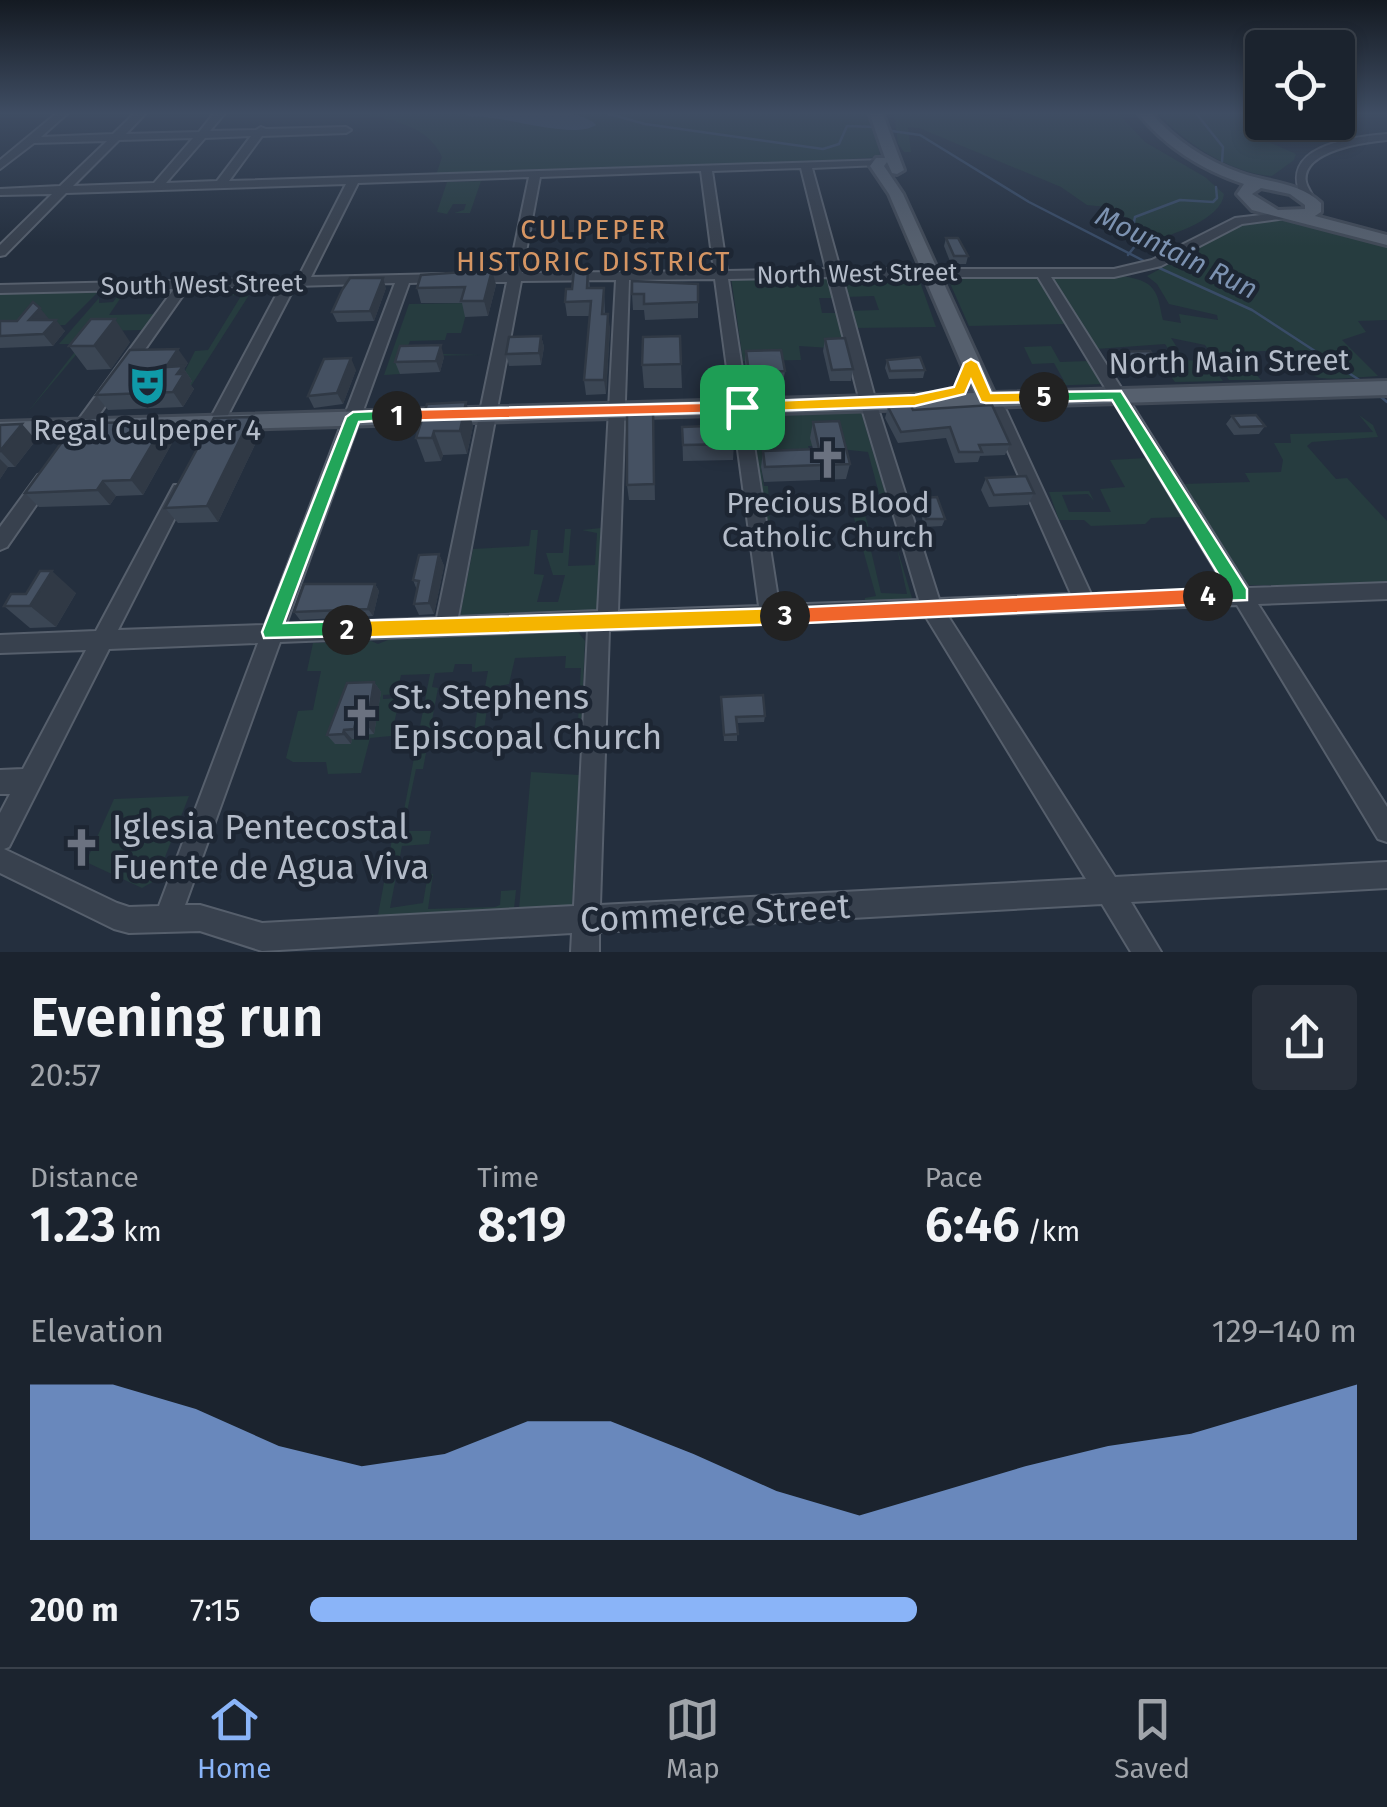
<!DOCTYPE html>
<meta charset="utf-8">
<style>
body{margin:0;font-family:"Fira Sans",sans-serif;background:#282f3a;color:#f1f3f6;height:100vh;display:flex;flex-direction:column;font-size:38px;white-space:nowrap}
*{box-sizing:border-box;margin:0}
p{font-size:32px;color:#a0a4aa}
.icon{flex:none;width:55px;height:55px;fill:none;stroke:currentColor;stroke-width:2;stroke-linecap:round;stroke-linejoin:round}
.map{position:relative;height:952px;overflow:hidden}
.side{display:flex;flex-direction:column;background:#1b232e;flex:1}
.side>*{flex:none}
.tools{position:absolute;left:1245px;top:30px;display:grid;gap:20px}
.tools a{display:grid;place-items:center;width:110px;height:110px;border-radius:10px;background:#1b232e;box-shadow:0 5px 15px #0003,0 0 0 2px #39404a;font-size:50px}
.pin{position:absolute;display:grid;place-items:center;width:85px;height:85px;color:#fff;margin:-42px;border-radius:20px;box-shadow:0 5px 15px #0006}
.km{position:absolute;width:50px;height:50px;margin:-25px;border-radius:50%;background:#222;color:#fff;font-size:28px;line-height:50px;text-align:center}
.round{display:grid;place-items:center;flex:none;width:105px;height:105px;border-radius:10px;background:#282f3a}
.headline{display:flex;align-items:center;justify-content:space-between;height:170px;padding:0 30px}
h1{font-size:55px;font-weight:600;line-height:75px}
.metrics{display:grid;grid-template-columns:repeat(3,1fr);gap:15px;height:170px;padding:10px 30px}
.metrics div{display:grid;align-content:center}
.metrics b{font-size:50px;font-weight:600}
.metrics small{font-size:28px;font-weight:400}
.metrics p{font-size:28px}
.chart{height:280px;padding:20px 30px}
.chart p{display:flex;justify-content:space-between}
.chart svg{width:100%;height:180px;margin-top:10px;fill:#8ab4f8;opacity:.7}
ul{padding:0 30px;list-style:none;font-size:32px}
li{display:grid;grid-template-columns:160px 120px 1fr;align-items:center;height:75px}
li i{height:25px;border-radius:12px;background:#8ab4f8}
.tab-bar{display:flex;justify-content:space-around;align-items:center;height:140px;border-top:2px solid #39404a;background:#1b232e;font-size:28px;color:#a0a4aa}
.tab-bar a{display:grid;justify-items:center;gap:5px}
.tab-bar .selected{color:#8ab4f8}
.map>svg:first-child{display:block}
.green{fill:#263c3f}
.water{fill:#394c67}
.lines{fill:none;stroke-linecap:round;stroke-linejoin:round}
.stream{stroke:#394c67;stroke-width:2.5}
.minor-casing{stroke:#565f6c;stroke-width:4}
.major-casing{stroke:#414a57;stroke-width:6}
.minor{fill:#38414e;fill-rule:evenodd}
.major{fill:#56606e;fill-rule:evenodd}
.wall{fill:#3b4654}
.shaded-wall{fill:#303945}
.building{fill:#455162;stroke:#303945;stroke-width:2.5}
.split-1{fill:#f0652b;stroke:#fff;stroke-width:2.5}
.split-2{fill:#22a559;stroke:#fff;stroke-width:2.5}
.split-3{fill:#f5b400;stroke:#fff;stroke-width:2.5}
.split-4{fill:#f0652b;stroke:#fff;stroke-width:2.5}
.split-5{fill:#22a559;stroke:#fff;stroke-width:2.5}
.split-6{fill:#f5b400;stroke:#fff;stroke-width:2.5}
.labels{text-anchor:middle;stroke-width:9;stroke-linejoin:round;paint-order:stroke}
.far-street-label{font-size:25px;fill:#b4bcc9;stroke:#1d2633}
.far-neighbourhood-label{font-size:28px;letter-spacing:2.5px;fill:#d59563;stroke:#1d2633}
.far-water-label{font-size:28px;font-style:italic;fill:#7c92b1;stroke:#1d2633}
.street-label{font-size:30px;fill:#b4bcc9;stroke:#1d2633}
.poi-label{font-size:30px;fill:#b4bcc9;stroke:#1d2633}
.near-poi-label{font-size:35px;fill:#b4bcc9;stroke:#1d2633;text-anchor:start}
.near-street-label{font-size:35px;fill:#b4bcc9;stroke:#1d2633}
</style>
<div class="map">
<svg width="1387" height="952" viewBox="0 0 1387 952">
<rect width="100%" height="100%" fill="#242f3e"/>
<!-- green -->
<g class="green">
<path d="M354 112H874L880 157 727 167 436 175 442 157C428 124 387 119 354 112Z"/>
<path d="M894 112H963L1013 121 1010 112H1117L1145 142 1205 177 1224 194C1221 220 1174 233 1152 242L1144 228 1107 207 1087 205 1061 187 919 128 908 127 911 152H904L898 144Z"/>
<path d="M1157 112H1241L1269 142 1296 154 1294 160 1272 176C1230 173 1184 143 1157 112Z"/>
<path d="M481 181 470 213H454L464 210 466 204H453L447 214 437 212 447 182Z"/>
<path d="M1271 217 1303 220 1387 242V320L1358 321 1366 332 1342 340 1378 376C1360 377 1339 380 1321 378 1300 375 1274 334 1242 359L1261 380H1229L1205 345 1171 338 1185 360 1203 361 1200 355 1204 356 1223 381 1175 382 1163 366 1179 365 1165 344 1096 349 1050 275C1074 276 1139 269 1153 289 1160 298 1160 310 1163 320L1181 323 1179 314 1218 320 1217 315 1169 304 1157 284 1147 276 1245 223Z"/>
<path d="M829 275 835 298H819L822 313H837L846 349 799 346 801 360 743 361 731 277Z"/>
<path d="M839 275 919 279 936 327 854 328 849 311 879 310 874 296 845 297Z"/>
<path d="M953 275H1038L1065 324 969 326 949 281Z"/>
<path d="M282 287 273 304 277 291 251 292 189 389 180 381 195 351 208 350 241 296 230 295 232 291 190 292 183 297 189 290Z"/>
<path d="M122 290H126L109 315 154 314 143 330 96 331 27 413 81 344H59L99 298V303L113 302Z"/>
<path d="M99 291 65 325 10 327 0 337V294Z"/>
<path d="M469 303 461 333H447L445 340 410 341 405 353 481 355 402 356 400 374 384 375 409 304Z"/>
<path d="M1051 346 1060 362 1088 361 1102 384 1044 386 1043 382 1064 381 1054 363 1032 364 1024 347Z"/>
<path d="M861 412 892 516H885L868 452 812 446H808L816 465 761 467 764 486H768L770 522 767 520 750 415Z"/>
<path d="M1359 415 1373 425 1378 437 1312 442 1307 446 1336 479 1347 478 1387 521V587L1247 585 1182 484 1250 482 1245 473 1281 472 1283 460 1274 443H1291L1290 434 1373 432Z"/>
<path d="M1147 458 1183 517 1151 518 1145 524 1091 526 1084 520H1059L1049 492 1089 491 1094 501 1088 494 1062 495 1069 512H1111L1100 489 1125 487 1110 460Z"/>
<path d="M849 500H857L858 507H863L869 529 896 528 898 536 894 537 868 538 881 593 907 594 897 548 912 598 865 601V598L876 596Z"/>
<path d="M601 528 597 611 460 616 473 549 529 546 531 530H538L534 574 544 575 537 602H558L565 575H553L546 553H563L565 529H571L568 566 595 565 597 533 582 530Z"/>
<path d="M578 632 585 641 580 749 564 751 569 740 577 739 581 668H565L566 656 515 658 509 684 490 688 481 751H472L480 688 485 687 488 671 472 672V664H455L453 672 435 673 432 687 438 688 423 769H416L403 831H431L429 844 402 846 390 908 423 903 428 874H433L428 909 495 907 500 905 501 891 516 890 514 909 378 915 393 834 401 826 430 674 401 675 397 694 383 695V699L400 698 391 736 370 738 361 773 328 774 326 762H293L286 758 298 711 313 710 321 671H307L313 643 371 641 378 644 388 640Z"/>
<path d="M531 772 579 775 572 905 519 909Z"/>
<path d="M189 796 156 880 142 888 86 862 114 799Z"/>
</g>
<!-- water -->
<path class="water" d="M465 112C495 112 578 104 596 125 571 141 503 114 471 117Z"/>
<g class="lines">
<!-- stream -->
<g class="stream">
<path d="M602 112 645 124 823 149 839 144 847 126 876 127"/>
<path d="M1195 112 1223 147 1222 162"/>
<path d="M885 130 920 135 1029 202 1146 262"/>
<path d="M1128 255 1139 241 1133 227 1135 217 1180 200 1213 202 1217 198 1216 187"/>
<path d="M1155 266 1252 310 1364 383"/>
<path d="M1375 392 1387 402"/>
</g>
<defs>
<g id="minor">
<path d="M58 112H69L41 137 113 134 136 112H147L126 134 199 132 215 112H226L210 131 256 130 261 127 266 129 346 127 351 130 346 133 262 136 229 181 883 160V164L879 165 812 168 840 269H1114L1152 260 1235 218 1286 212V218L1242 224 1161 266 1114 277H1051L1248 588 1387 583V599L1258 604 1387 807V842L1378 839 1237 605 948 616 1115 877 1387 862V888L1131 902 1161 952H1131L1102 904 599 932V952H571L572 933 262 951 200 931 129 933 114 929 0 873V813L10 794H0V770L23 769 86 650 0 653V635L96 631 174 485H186L189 490 118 630 265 625 395 283 295 286 217 436 209 442 201 436 281 286 188 288 80 442H68L66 438 68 434 174 289 0 293V285L298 278 346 184 66 193 5 255 0 256V245L52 194 0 195V189L60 186 107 141 34 143 0 169V160ZM251 136 217 181 166 183 205 138ZM193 138 154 183 73 186 119 140ZM801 168 826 269 727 271 712 171ZM701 171 714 271 522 273 540 177ZM529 177 509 273 470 274 463 278 470 282H507L437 618 286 624 409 283 444 282 451 278 444 274 311 277 358 183ZM828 277 860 402 919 600 779 605 728 279ZM842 277H1038L1227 589 1091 594 1006 410 992 394 986 393 978 398 991 413 1071 594 939 599 876 402ZM715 279 759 606 618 611 629 280ZM616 280 598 611 458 617 521 281ZM926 617 1086 879 600 905 609 630 765 624 771 626 778 623ZM588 630 574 906 262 923 200 905H185L280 642ZM258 643 159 906 129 907 117 903 4 849 9 847 109 649Z"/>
<path d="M1387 134V140C1366 142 1301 150 1306 182 1307 187 1311 192 1313 197L1303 199C1275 147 1350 137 1387 134Z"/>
<path d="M44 473 50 475 53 480 50 485 7 547 0 550V527L38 475Z"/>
</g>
<g id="major">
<path d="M869 112H882L904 170 897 174 892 173 887 162 884 166 903 194 994 393 1387 381V395L0 436V422L974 393 889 194 870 166 876 158H885Z"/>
<path d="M1137 112H1150C1175 140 1206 161 1241 173 1269 183 1299 182 1321 203V212L1315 216 1387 235V245L1252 210 1237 194 1244 184C1202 170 1165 147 1137 112ZM1261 188 1290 194 1305 205V209L1278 210 1252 194Z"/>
</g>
</defs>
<!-- minor casing -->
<use href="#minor" class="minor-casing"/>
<!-- major casing -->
<use href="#major" class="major-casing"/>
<!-- minor -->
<use href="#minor" class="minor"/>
<!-- major -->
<use href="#major" class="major"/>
</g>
<!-- wall -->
<g class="wall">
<path d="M946 238 968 256 966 264H951L944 246Z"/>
<path d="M588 269 590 288H604L605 314 610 328 606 394 586 395 584 380 590 316H567L565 302 572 289Z"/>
<path d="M492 270 496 285 488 316 465 317 462 303H421L417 288Z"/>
<path d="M698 284V318L645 320 644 310H633L632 294Z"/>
<path d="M386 288 374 321 337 322 332 312Z"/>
<path d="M48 320 65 331 53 346 0 348V321Z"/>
<path d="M541 336 544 347 541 365 509 366 506 354Z"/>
<path d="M680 336 682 388H644L642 365Z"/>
<path d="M825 339 853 369 851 381H830L823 351Z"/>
<path d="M130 342 111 369 87 370 69 346Z"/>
<path d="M746 351 785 371 783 383 748 384 745 362Z"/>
<path d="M1112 352 1157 362 1152 370 1114 369 1108 360Z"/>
<path d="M444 357 440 372 400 374 395 362Z"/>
<path d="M887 360 925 370 923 378 889 379 885 368Z"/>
<path d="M188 363 184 369 192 381 190 384 194 389 183 407 108 410 96 395Z"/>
<path d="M356 370 343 404 314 408 308 396Z"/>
<path d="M466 402 473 426 467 454 443 455 441 461 425 462 416 438Z"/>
<path d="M653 407 655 500H629L627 485Z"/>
<path d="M888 407 913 410 1010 444 1005 455 980 456 978 462 955 463 946 438 898 443 885 418Z"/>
<path d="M1232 416 1265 426 1259 434 1234 435 1226 424Z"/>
<path d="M251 417 261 432 218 522 178 523 165 508Z"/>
<path d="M813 422 850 464 846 479 764 482 761 467 763 451 813 449 810 438Z"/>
<path d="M0 425 36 440 15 467H8L0 479Z"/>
<path d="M682 427 734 444 733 460 683 461Z"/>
<path d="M176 436 143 495 116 496 110 505 39 507 25 493Z"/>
<path d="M986 478 1034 493 1028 505 989 507 981 490Z"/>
<path d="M921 498 945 519 942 526 924 527 919 505Z"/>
<path d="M439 554 444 566 434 614 419 615 414 604 417 590 413 580Z"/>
<path d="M375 584 379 591 373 616 300 620 294 612Z"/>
<path d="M76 593 56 627 30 628 4 606Z"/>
<path d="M374 682 381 692 374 734 363 735 362 739H352L351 744H335L327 735Z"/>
<path d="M721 697 765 716 764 722 737 723V741H724Z"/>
</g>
<!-- shaded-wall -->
<g class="shaded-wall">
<path d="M1275 122H1308L1272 127Z"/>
<path d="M492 270 496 285 488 316 484 301Z"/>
<path d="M383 278 386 288 374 321 370 311Z"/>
<path d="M40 308 49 319 29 320Z"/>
<path d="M608 314 610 328 606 394 604 380Z"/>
<path d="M115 319 130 342 111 369 94 346Z"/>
<path d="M56 320 65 331 53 346 43 334Z"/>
<path d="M541 336 544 347 541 365 539 353Z"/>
<path d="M441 345 444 357 440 372 436 361Z"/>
<path d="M178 349 188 363 184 369 192 381 190 384 194 389 183 407 173 392 166 367Z"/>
<path d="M351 358 356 370 343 404 337 393Z"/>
<path d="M466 402 473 426 467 454 460 431Z"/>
<path d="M251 417 261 432 218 522 207 506Z"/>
<path d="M166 421 176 436 143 495 131 480Z"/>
<path d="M22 424 36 440 15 467 0 451Z"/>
<path d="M434 431 443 455 441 461 432 438Z"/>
<path d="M0 459 8 467 0 479Z"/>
<path d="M103 481 116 496 110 505 97 490Z"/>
<path d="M439 554 444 566 434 614 429 603Z"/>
<path d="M52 571 76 593 56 627 30 606Z"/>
<path d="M375 584 379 591 373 616 368 609Z"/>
<path d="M374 682 381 692 374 734 367 725Z"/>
<path d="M355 725 363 735 362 739 354 729Z"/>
<path d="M344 730 352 739 351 744 343 734Z"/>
</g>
<!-- building -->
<g class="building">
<path d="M946 238H958L968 256H954Z"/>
<path d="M588 269 587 288H604L602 314H608L604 380H584L591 301 565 302 566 289H572L574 270Z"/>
<path d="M492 270 484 301H461L465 287 417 288 421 275Z"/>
<path d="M350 278H383L370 311 332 312 342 290Z"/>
<path d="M632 281 698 284V302L644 304V294H632Z"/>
<path d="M33 302 40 308 29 320H56L43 334 0 336V321H17Z"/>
<path d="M91 319H115L94 346H69Z"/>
<path d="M541 336 539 353 506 354 509 337Z"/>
<path d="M680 336 681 364 642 365 643 337Z"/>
<path d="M845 338 853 369 832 370 825 339Z"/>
<path d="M441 345 436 361 395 362 400 346Z"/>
<path d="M178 349 166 367 183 366 177 374H184L173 392 96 395 130 350Z"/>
<path d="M781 350 785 371 749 372 746 351Z"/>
<path d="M1150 351 1157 362 1118 361 1112 352Z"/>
<path d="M920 357 925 370 890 371 887 360Z"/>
<path d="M351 358 337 393 308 396 324 359Z"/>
<path d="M466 402 460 431H434L432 438H416L427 404Z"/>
<path d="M992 405 1010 444 979 445 982 452H959L950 427 901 432 888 407 911 406 913 410Z"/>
<path d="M653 407 654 484 627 485V408Z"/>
<path d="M1256 415 1265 426 1240 427 1232 416Z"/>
<path d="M251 417 207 506 165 508 214 418Z"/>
<path d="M166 421 131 480 103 481 97 490 25 493 70 431 95 430 100 423Z"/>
<path d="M839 421 850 464 765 467 763 451 819 449 813 422Z"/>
<path d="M22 424 0 451V425Z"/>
<path d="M732 425 734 444 683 445 682 427Z"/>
<path d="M1026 476 1034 493 994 495 986 478Z"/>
<path d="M937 497 945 519H926L921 498Z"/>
<path d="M439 554 429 603 414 604 419 581 413 580 419 555Z"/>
<path d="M40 571H52L30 606H4L11 594H26Z"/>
<path d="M304 584H375L368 609 294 612Z"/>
<path d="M374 682 367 725H355L354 729 344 730 343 734 327 735 347 683Z"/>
<path d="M763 695 765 716 736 717 738 734 724 735 721 697Z"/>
</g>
<!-- sky -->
<linearGradient id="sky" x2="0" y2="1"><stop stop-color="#141a22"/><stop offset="0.46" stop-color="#3f4d63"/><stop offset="1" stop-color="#3f4d63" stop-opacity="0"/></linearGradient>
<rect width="1387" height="246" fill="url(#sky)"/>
<!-- split-1 -->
<path class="split-1" d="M742 402 749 407 742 412 397 421 389 416 397 410Z"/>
<!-- split-2 -->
<path class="split-2" d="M397 410 402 412V419L359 422 284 623 347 621 357 630 354 636 264 638 262 632 346 417 353 412Z"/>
<!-- split-3 -->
<path class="split-3" d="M785 608 795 616 785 624 347 638 337 630 347 621Z"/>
<!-- split-4 -->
<path class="split-4" d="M1208 588 1217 596 1208 604 785 624 776 616 785 608Z"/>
<!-- split-5 -->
<path class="split-5" d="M1121 391 1247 589V600L1201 602V590L1226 587 1112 400 1044 402 1036 397 1044 392Z"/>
<!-- split-6 -->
<path class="split-6" d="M971 359 978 363 991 393 1044 392 1051 397 1044 402 986 403 981 402 971 380 965 394 915 406 742 412 734 407 742 402 915 395 954 387 964 363Z"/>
<!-- icons -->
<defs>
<symbol id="theatre-bare" viewBox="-9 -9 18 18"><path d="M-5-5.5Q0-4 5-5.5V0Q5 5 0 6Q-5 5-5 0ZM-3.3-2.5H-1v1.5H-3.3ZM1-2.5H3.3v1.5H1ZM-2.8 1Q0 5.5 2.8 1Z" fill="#0f9aa8" stroke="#1d2633" stroke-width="2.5" paint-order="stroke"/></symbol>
<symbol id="church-bare" viewBox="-9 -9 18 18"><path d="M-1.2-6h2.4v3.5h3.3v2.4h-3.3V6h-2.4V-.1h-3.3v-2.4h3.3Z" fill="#6b7280" stroke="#1d2633" stroke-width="2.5" paint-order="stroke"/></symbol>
</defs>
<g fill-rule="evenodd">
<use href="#theatre-bare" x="120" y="358" width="55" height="55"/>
<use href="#church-bare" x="800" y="432" width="55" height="55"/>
<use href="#church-bare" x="334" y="690" width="55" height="55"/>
<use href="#church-bare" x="54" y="820" width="55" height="55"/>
</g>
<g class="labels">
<!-- far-street labels -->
<g class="far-street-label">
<text transform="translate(857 273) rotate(-1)" y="9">North West Street</text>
<text transform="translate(202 284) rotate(-1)" y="9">South West Street</text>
</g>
<!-- far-neighbourhood labels -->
<g class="far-neighbourhood-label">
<text x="594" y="239">CULPEPER<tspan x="594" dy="32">HISTORIC DISTRICT</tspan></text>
</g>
<!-- far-water labels -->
<g class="far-water-label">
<text transform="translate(1177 252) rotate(26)" y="10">Mountain Run</text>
</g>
<!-- street labels -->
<g class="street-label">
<text transform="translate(1229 362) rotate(-1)" y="10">North Main Street</text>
</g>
<!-- poi labels -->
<g class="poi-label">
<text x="147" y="440">Regal Culpeper 4</text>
<text x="828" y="513">Precious Blood<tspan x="828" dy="34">Catholic Church</tspan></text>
</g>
<!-- near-poi labels -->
<g class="near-poi-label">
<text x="392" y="709">St. Stephens<tspan x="392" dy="40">Episcopal Church</tspan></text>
<text x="112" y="839">Iglesia Pentecostal<tspan x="112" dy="40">Fuente de Agua Viva</tspan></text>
</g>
<!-- near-street labels -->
<g class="near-street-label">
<text transform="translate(715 913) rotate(-3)" y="12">Commerce Street</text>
</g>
</g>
</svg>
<div class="tools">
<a><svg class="icon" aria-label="locate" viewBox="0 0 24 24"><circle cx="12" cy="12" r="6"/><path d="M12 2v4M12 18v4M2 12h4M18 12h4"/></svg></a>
</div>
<div class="pin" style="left:742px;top:407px;background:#1e9e55"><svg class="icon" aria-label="arrive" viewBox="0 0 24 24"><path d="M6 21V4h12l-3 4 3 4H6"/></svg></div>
<b class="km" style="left:397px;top:416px">1</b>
<b class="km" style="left:347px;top:630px">2</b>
<b class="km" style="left:785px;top:616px">3</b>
<b class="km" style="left:1208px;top:596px">4</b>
<b class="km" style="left:1044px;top:397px">5</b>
</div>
<section class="side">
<div class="headline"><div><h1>Evening run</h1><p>20:57</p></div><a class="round"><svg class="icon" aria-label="share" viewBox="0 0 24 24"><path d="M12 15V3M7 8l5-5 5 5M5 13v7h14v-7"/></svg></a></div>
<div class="metrics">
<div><p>Distance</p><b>1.23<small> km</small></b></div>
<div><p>Time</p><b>8:19</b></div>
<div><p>Pace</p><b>6:46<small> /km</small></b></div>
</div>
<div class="chart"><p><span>Elevation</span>129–140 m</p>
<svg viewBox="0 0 160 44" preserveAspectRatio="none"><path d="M0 44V6L10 6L20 12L30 21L40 26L50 23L60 15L70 15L80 23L90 32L100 38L110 32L120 26L130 21L140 18L150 12L160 6V44z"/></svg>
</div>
<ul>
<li><b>200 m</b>7:15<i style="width:58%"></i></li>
</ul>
</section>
<nav class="tab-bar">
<a class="selected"><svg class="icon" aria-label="home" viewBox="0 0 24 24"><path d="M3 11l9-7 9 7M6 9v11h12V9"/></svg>Home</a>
<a><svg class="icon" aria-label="map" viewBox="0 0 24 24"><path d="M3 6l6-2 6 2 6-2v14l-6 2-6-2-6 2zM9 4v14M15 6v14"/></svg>Map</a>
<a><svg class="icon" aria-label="saved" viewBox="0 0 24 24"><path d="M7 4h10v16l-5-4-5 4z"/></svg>Saved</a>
</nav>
